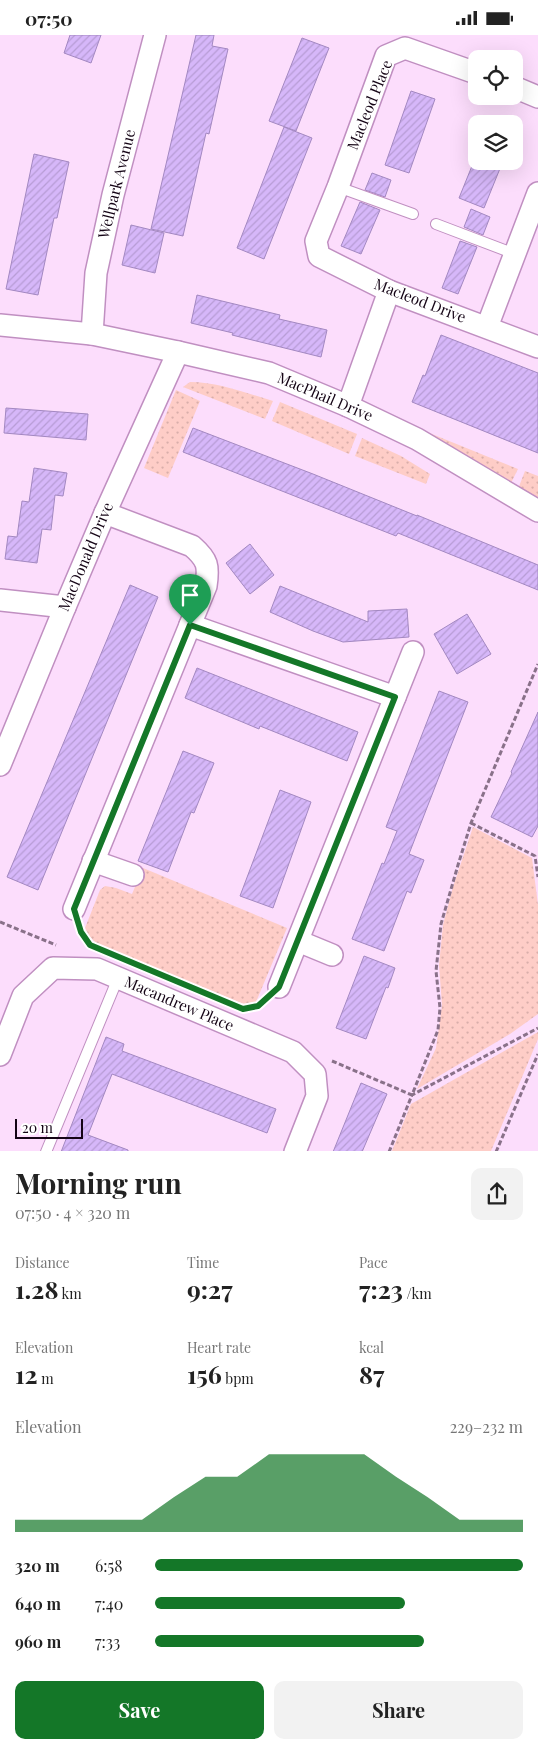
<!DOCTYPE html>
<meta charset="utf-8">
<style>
body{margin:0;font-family:"Playfair Display",serif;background:#f2f2f2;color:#222;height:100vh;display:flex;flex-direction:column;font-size:19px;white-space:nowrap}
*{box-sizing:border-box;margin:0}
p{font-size:16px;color:#767676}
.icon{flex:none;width:28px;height:28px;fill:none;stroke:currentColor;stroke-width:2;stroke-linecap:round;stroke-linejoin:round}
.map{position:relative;height:1116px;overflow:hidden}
.drawer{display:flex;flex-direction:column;background:#fff;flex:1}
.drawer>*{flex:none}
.tools{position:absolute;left:468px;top:15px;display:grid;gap:10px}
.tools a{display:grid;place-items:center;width:55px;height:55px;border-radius:10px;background:#fff;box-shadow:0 5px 20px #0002;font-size:25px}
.scale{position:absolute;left:15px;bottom:12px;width:68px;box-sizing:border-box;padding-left:5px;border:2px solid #140415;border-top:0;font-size:14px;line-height:18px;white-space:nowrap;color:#140415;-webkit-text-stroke:4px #fff;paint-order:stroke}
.pin{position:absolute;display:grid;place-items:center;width:42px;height:42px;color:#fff;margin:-51px -21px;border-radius:50% 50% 50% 0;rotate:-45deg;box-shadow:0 0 5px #0007}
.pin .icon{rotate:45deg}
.round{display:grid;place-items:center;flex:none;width:52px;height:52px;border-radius:10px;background:#f2f2f2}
.summary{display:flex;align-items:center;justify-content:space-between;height:85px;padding:0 15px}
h1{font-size:28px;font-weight:700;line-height:38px}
.figures{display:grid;grid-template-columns:repeat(3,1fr);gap:8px;height:85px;padding:5px 15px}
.figures div{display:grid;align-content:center}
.figures b{font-size:25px;font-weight:700}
.figures small{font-size:14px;font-weight:400}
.figures p{font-size:14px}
.chart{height:140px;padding:10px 15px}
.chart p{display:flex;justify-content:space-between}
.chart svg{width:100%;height:90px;margin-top:5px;fill:#147728;opacity:.7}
.action{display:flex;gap:10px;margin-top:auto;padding:10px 15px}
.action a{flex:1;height:58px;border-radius:10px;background:#147728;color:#fff;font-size:20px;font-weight:700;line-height:58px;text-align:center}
.action a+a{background:#f2f2f2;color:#222}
ul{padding:0 15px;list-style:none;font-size:16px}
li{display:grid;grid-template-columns:80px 60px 1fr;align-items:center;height:38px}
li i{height:12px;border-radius:6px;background:#147728}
.status{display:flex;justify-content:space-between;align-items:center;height:35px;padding:0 25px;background:#fff;direction:ltr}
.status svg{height:14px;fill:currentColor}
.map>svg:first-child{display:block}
.grass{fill:url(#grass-dots)}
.building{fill:url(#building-hatch);stroke:#a388c1}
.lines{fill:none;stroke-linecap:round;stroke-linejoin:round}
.service-casing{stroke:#c08fc1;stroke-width:12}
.minor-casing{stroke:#c08fc1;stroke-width:24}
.path{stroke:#897189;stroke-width:3;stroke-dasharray:5 2.5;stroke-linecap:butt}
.service{stroke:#fff;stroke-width:10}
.minor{stroke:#fff;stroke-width:21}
.route-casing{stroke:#fff;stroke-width:10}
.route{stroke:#147728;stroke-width:6}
.labels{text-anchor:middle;stroke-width:4;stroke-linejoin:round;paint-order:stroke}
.street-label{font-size:15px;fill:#140415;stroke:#fff}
</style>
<div class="status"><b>07:50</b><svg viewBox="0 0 49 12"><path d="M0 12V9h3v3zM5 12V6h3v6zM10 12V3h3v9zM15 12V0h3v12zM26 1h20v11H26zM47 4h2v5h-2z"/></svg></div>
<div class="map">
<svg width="538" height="1117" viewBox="0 0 538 1117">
<defs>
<pattern id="grass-dots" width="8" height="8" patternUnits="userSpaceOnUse" patternTransform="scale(1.25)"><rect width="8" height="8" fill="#fecdc7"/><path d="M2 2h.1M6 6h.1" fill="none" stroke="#d9aeaa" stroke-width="1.8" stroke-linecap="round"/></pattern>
<pattern id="building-hatch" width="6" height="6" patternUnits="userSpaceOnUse" patternTransform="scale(1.25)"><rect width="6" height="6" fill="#d6b7f9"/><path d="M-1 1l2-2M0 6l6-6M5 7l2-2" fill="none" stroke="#b79cd5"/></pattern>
</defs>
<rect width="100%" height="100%" fill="#fcddfc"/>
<!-- grass -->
<g class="grass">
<path d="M190 347C218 347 246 358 273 366L265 384 183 352Z"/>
<path d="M176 355 200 366 168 443 144 433Z"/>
<path d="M280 367 357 399 349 419 272 386Z"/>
<path d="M427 397 518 434 511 448 427 399Z"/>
<path d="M362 403 401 421 430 439 426 449 355 421Z"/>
<path d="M525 436 538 441V465L518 454Z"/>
<path d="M473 792 532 823 538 870V979L510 999 417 1054 436 1013 442 970 439 930 443 890 453 852Z"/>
<path d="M143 833 287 893 256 967 246 970 97 909 89 901 85 893 100 855 105 851 116 853 132 859Z"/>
<path d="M538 997V1004L491 1116H392L411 1069Z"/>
</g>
<!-- building -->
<g class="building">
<path d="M70 0H101L91 28 64 18Z"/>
<path d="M196 0H214L212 11 228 14 209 99 206 98 183 201 151 194Z"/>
<path d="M302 3 329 13 296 96 269 86Z"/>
<path d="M411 56 435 64 409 138 385 130Z"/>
<path d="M284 92 312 103 264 224 237 213Z"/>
<path d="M34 119 69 127 57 183H54L38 260 6 254Z"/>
<path d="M474 126H503L484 173 459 163Z"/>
<path d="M372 138 391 145 385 162 365 155Z"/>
<path d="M360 167 380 175 361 219 341 211Z"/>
<path d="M471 174 490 182 483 200 464 192Z"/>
<path d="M131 190 164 198 155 238 122 230Z"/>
<path d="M460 206 477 212 458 259 442 253Z"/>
<path d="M197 260 280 280 279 284 327 295 321 322 232 300 233 298 191 288Z"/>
<path d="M441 300 538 338V418L412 367 423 340 425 341Z"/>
<path d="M6 373 88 379 86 405 4 398Z"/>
<path d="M193 393 313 439 417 481V480L538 530V555L398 498 396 501 183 417Z"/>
<path d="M34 433 67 438 63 461 55 460 51 495 42 494 37 528 5 524 8 501 17 502 22 466 29 467Z"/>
<path d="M250 509 274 540 250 559 226 528Z"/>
<path d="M130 550 158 562 38 855 7 842Z"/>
<path d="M280 551 368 587V576L407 574 409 602 343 607 313 596 270 577Z"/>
<path d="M467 579 491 619 457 639 434 599Z"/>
<path d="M197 633 358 697 347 726 260 691 259 694 185 663Z"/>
<path d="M439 656 468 667 409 819 424 825 411 858 407 856 384 916 352 904 382 828 384 829 397 796 386 792Z"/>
<path d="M538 677V791L532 802 491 782 512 738 511 737Z"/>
<path d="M183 716 214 728 194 778 191 777 168 837 138 826Z"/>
<path d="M280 755 311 767 273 873 240 861Z"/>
<path d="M364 921 395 933 388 953 386 952 366 1004 336 993Z"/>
<path d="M106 1002 124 1009 122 1016 276 1074 267 1098 112 1039 88 1100 128 1115V1117H61Z"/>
<path d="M361 1048 387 1059 377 1082 362 1117H333Z"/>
</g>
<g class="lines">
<defs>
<g id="service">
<path d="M338 152 413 179"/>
<path d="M436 189 515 219"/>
<path d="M46 1117 118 943"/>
</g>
<g id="minor">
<path d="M476 38 405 13 386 21 338 152 316 206 319 221 389 256 538 312"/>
<path d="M514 52 538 62"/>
<path d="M0 290 92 299 178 317 269 338 348 371 417 404 538 476"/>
<path d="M487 292 538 158"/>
<path d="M92 299 96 238 113 160 155 0"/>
<path d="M348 371 389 256"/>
<path d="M0 565 65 572"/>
<path d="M190 590 395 662"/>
<path d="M0 730 65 572 105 478 178 317"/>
<path d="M93 826 133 840"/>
<path d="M74 874 206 551C209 531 208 525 192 511L105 478"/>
<path d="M298 906 332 920"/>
<path d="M279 952 413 617"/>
<path d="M0 1020 23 961 53 933 97 934 293 1017 315 1039 317 1061 295 1117"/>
</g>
</defs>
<!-- service casing -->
<use href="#service" class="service-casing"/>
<!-- minor casing -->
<use href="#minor" class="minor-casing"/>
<!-- path -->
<g class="path">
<path d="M471 788 535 821 538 842"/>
<path d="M0 887 56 910"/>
<path d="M80 894 92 911"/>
<path d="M248 973 258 971 264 966"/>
<path d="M332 1026 412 1060 438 995 440 973 436 936 441 889 458 830 471 788 538 629"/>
<path d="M389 1117 412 1060 538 993"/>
<path d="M496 1117 538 1019"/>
</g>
<!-- service -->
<use href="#service" class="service"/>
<!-- minor -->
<use href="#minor" class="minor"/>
</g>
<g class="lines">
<defs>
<path id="route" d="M190 590 395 662 279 952 258 971 243 974 90 910 81 897 74 874Z"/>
</defs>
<!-- route casing -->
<use href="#route" class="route-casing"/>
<!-- route -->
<use href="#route" class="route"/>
</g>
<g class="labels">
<!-- street labels -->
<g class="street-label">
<text transform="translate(370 70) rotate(-68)" y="5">Macleod Place</text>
<text transform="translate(117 149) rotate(-76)" y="5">Wellpark Avenue</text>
<text transform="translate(420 266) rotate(21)" y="5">Macleod Drive</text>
<text transform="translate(325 362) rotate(23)" y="5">MacPhail Drive</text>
<text transform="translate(86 522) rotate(-67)" y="5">MacDonald Drive</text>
<text transform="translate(179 969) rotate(23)" y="5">Macandrew Place</text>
</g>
</g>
</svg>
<div class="tools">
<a><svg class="icon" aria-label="locate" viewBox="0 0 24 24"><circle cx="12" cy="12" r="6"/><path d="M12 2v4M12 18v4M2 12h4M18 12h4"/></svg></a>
<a><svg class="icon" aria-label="layers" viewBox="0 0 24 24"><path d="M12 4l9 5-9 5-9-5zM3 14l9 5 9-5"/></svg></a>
</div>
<div class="scale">20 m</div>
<div class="pin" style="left:190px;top:590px;background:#1e9e55"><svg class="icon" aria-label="arrive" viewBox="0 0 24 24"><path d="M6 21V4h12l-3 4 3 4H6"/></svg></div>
</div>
<section class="drawer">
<div class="summary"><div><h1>Morning run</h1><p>07:50 · 4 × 320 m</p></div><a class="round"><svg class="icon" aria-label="share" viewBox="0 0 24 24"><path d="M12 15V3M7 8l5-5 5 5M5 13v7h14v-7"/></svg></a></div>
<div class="figures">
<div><p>Distance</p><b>1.28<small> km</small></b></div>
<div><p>Time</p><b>9:27</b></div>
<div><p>Pace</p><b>7:23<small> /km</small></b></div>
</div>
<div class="figures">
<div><p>Elevation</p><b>12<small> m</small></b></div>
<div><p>Heart rate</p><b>156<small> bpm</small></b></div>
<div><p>kcal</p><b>87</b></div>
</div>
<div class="chart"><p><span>Elevation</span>229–232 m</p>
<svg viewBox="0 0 160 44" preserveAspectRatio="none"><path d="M0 44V38L10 38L20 38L30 38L40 38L50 27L60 17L70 17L80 6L90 6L100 6L110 6L120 17L130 27L140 38L150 38L160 38V44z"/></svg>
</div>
<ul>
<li><b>320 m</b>6:58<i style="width:100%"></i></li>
<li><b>640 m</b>7:40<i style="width:68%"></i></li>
<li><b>960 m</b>7:33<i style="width:73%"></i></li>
</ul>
<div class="action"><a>Save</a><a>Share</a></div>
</section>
